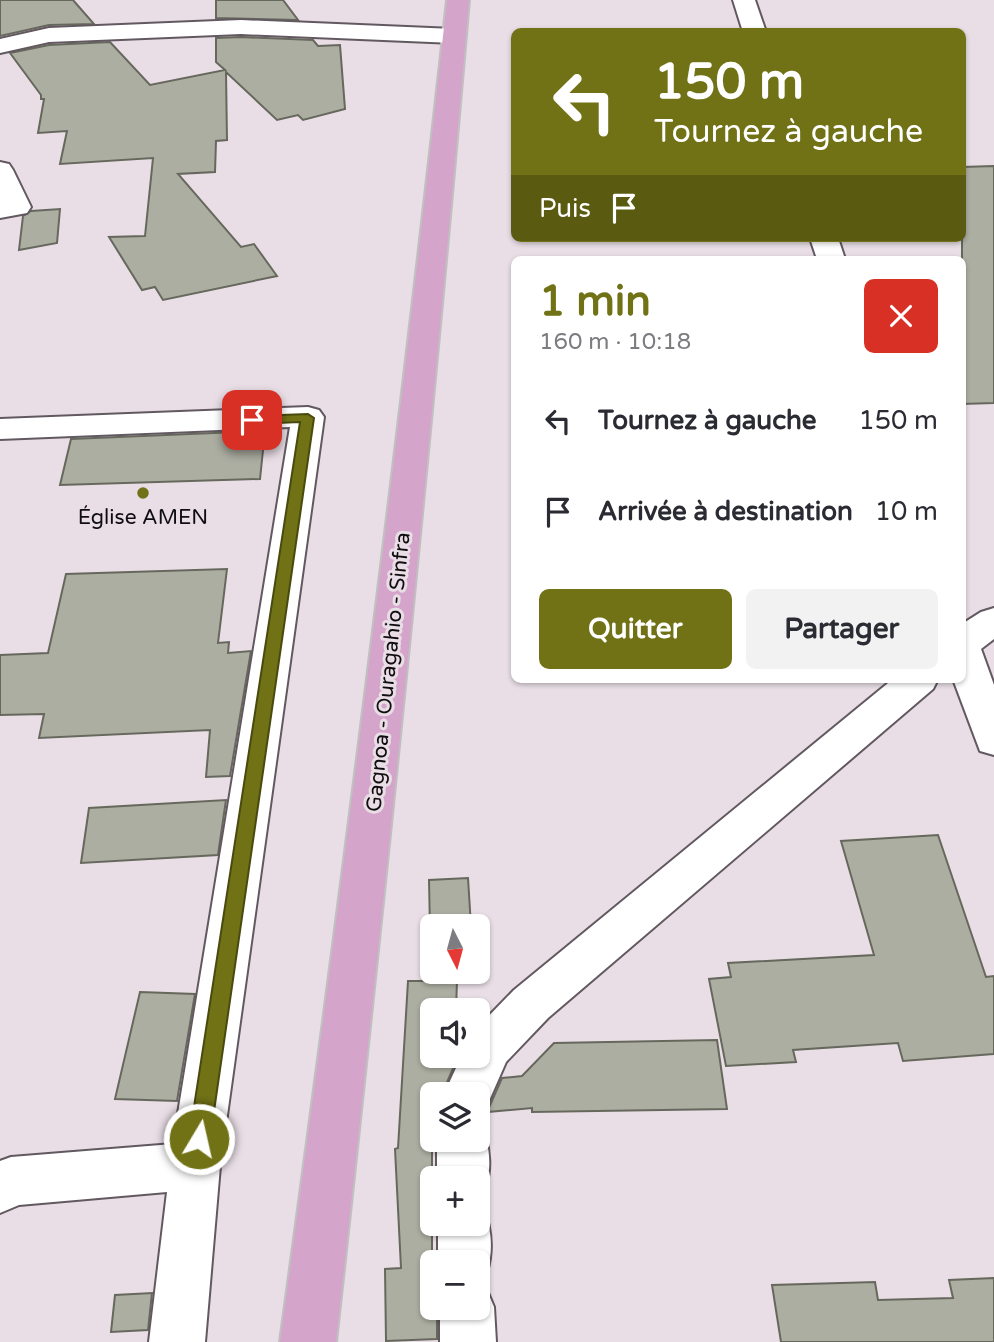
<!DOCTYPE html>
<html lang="fr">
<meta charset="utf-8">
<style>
:root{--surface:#fff;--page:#f2f2f3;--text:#2b2b33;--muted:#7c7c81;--accent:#717216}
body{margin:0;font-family:"Varela Round",sans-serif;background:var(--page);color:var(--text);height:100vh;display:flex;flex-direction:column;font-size:26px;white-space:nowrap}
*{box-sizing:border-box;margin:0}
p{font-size:23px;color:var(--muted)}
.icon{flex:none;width:38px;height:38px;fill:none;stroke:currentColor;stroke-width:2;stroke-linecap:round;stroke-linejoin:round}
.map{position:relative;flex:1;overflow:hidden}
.panel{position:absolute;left:511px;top:256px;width:455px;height:427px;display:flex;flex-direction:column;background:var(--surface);border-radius:10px;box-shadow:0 2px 5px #0004}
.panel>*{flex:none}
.top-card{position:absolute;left:511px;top:28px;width:455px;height:214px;border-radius:10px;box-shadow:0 2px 5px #0004;background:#717216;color:#fff;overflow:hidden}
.needle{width:46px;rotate:174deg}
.fabs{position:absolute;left:420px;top:914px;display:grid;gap:14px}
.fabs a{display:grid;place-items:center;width:70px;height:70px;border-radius:10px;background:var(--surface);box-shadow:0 2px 5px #0004;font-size:35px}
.pin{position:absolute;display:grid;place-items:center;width:60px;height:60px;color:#fff;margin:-30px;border-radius:14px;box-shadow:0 4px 10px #0006}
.me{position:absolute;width:77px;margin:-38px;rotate:9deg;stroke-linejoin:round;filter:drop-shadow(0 0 5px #0008)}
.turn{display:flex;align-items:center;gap:24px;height:147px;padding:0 28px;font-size:32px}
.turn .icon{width:91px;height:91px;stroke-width:2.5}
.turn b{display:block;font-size:49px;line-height:60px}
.then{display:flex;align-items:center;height:66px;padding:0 28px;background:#0003;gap:14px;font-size:26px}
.round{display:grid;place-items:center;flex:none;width:74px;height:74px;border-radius:10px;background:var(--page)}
.headline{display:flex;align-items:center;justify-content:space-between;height:119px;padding:0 28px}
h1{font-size:42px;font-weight:700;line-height:52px;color:var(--accent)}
.primary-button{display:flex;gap:14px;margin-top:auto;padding:14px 28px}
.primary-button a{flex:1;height:80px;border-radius:10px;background:var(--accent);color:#fff;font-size:28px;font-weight:700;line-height:80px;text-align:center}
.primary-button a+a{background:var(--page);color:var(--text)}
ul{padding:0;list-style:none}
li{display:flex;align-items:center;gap:21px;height:91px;padding:0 28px}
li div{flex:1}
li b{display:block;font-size:26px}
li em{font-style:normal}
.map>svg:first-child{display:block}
</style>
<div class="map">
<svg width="994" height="1342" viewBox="0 0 994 1342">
<rect width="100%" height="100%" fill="#e9dee6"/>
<path fill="#adaea2" stroke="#67685d" stroke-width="2" d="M0,0H73L94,24L49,25L0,36Z
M216,0H283L298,20L216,18Z
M241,37L313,40L318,46L340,45L345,109L303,120L298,115L277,120L226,72L227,140L216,141L215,172L178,174L241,247L254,244L277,276L163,300L155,287L142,290L109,237L145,236L153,158L60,164L67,131L38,133L44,99H41V95L10,53L49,45L110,42L150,85L225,70L216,62V38Z
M994,166V403L962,404V167Z
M60,209L57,243L19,250L23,216L31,211Z
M265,431L260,479L60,485L71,439Z
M227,569L218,643L229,642L228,653L251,651L230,776L206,777L210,730L39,738L44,714L0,715V655L48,653L66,574Z
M226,800L218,855L81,863L89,808Z
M938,835L986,977L994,976V1054L903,1061L898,1043L793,1050L796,1062L726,1066L709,979L731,977L728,963L874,955L841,841Z
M468,878L471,926H432V971H471V977L431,979L429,880Z
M408,981H457L456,1010H432V1055H454V1066L442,1094H432V1307H437V1339L386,1341L385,1269L401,1268L395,1149L398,1148Z
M140,992L195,994L177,1101L115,1099Z
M717,1040L727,1109L532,1112V1108L487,1112L502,1078L522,1076L554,1043Z
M994,1278V1342H781L772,1285L875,1282L878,1300L953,1298L949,1280Z
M152,1293L148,1330L111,1332L115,1295Z"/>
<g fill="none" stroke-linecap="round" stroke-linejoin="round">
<g stroke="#625960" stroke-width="4">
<path id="minor" d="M733,0H755L766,32H743Z
M241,20L454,29L465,36L454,43L241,34L49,42L0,53V39L49,28Z
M0,162L9,164L13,170L31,207L27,213L0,218Z
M810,238H838L845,259H817Z
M308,407L319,410L324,417L220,1166L205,1342H149L167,1192L19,1205L0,1213V1161L11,1157L173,1144L290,427L0,439V419Z
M994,608V639L981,649L994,685V755L980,751L953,679H962V624L981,612Z
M893,679H938L933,689L548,1018L506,1062L485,1110L478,1113V1094H444L462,1055H478V1027L514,990Z
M478,1122C491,1138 495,1182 478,1196V1178H437V1139H478Z
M478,1203L482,1205C493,1230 494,1255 484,1281L478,1283V1262H438V1223H478Z
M478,1284L486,1288L494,1307L496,1342H440V1307H478Z"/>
</g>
<g stroke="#c1c0c1" stroke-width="4">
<path id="major" d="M447,0H469C431,448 385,895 336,1342H280C341,895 398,448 447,0Z"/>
</g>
<use href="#minor" fill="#fff" fill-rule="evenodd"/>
<use href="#major" fill="#d4a4ca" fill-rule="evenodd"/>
</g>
<path fill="#717216" stroke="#494a0e" stroke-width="2" d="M308,414L314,418L210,1139L207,1146L199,1149L192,1146L189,1139L300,422L252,424L245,420L252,416Z"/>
<circle fill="#717216" stroke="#e9dee6" stroke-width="2.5" cx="143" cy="493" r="7"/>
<g text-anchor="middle" stroke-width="6" stroke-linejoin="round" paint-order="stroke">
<g font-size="21" fill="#100d0f" stroke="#e9dee6">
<text x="143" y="524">Église AMEN</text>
</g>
<g font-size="21" fill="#100d0f" stroke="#e9dee6">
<text transform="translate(388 672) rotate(-84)" y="7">Gagnoa - Ouragahio - Sinfra</text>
</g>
</g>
</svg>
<div class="fabs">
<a><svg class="needle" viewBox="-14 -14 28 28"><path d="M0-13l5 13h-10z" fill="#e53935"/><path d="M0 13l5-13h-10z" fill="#7c7c81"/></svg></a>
<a><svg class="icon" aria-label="sound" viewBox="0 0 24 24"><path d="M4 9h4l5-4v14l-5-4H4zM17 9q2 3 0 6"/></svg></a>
<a><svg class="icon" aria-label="layers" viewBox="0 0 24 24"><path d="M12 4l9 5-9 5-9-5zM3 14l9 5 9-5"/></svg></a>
<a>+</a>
<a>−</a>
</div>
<div class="pin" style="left:252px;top:420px;background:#d93025"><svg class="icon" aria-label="arrive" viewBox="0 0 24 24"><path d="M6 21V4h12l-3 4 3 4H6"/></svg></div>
<svg class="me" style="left:199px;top:1139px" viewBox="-20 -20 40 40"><circle r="17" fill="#717216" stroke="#fff" stroke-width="3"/><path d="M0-11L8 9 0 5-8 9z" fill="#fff"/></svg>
<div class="top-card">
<div class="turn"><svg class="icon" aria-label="left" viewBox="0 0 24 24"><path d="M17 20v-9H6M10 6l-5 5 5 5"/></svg><div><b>150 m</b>Tournez à gauche</div></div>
<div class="then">Puis<svg class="icon" aria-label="arrive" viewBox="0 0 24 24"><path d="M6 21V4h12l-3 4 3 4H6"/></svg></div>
</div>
<section class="panel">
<div class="headline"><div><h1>1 min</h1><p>160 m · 10:18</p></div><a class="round" style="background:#d93025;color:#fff"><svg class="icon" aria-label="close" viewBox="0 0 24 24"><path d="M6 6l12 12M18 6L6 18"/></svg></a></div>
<ul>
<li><svg class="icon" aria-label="left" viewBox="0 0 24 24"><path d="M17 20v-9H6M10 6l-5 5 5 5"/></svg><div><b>Tournez à gauche</b></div><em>150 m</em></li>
<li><svg class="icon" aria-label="arrive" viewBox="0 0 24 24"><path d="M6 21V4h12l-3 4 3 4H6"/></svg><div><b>Arrivée à destination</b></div><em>10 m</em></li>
</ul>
<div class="primary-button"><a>Quitter</a><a>Partager</a></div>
</section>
</div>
